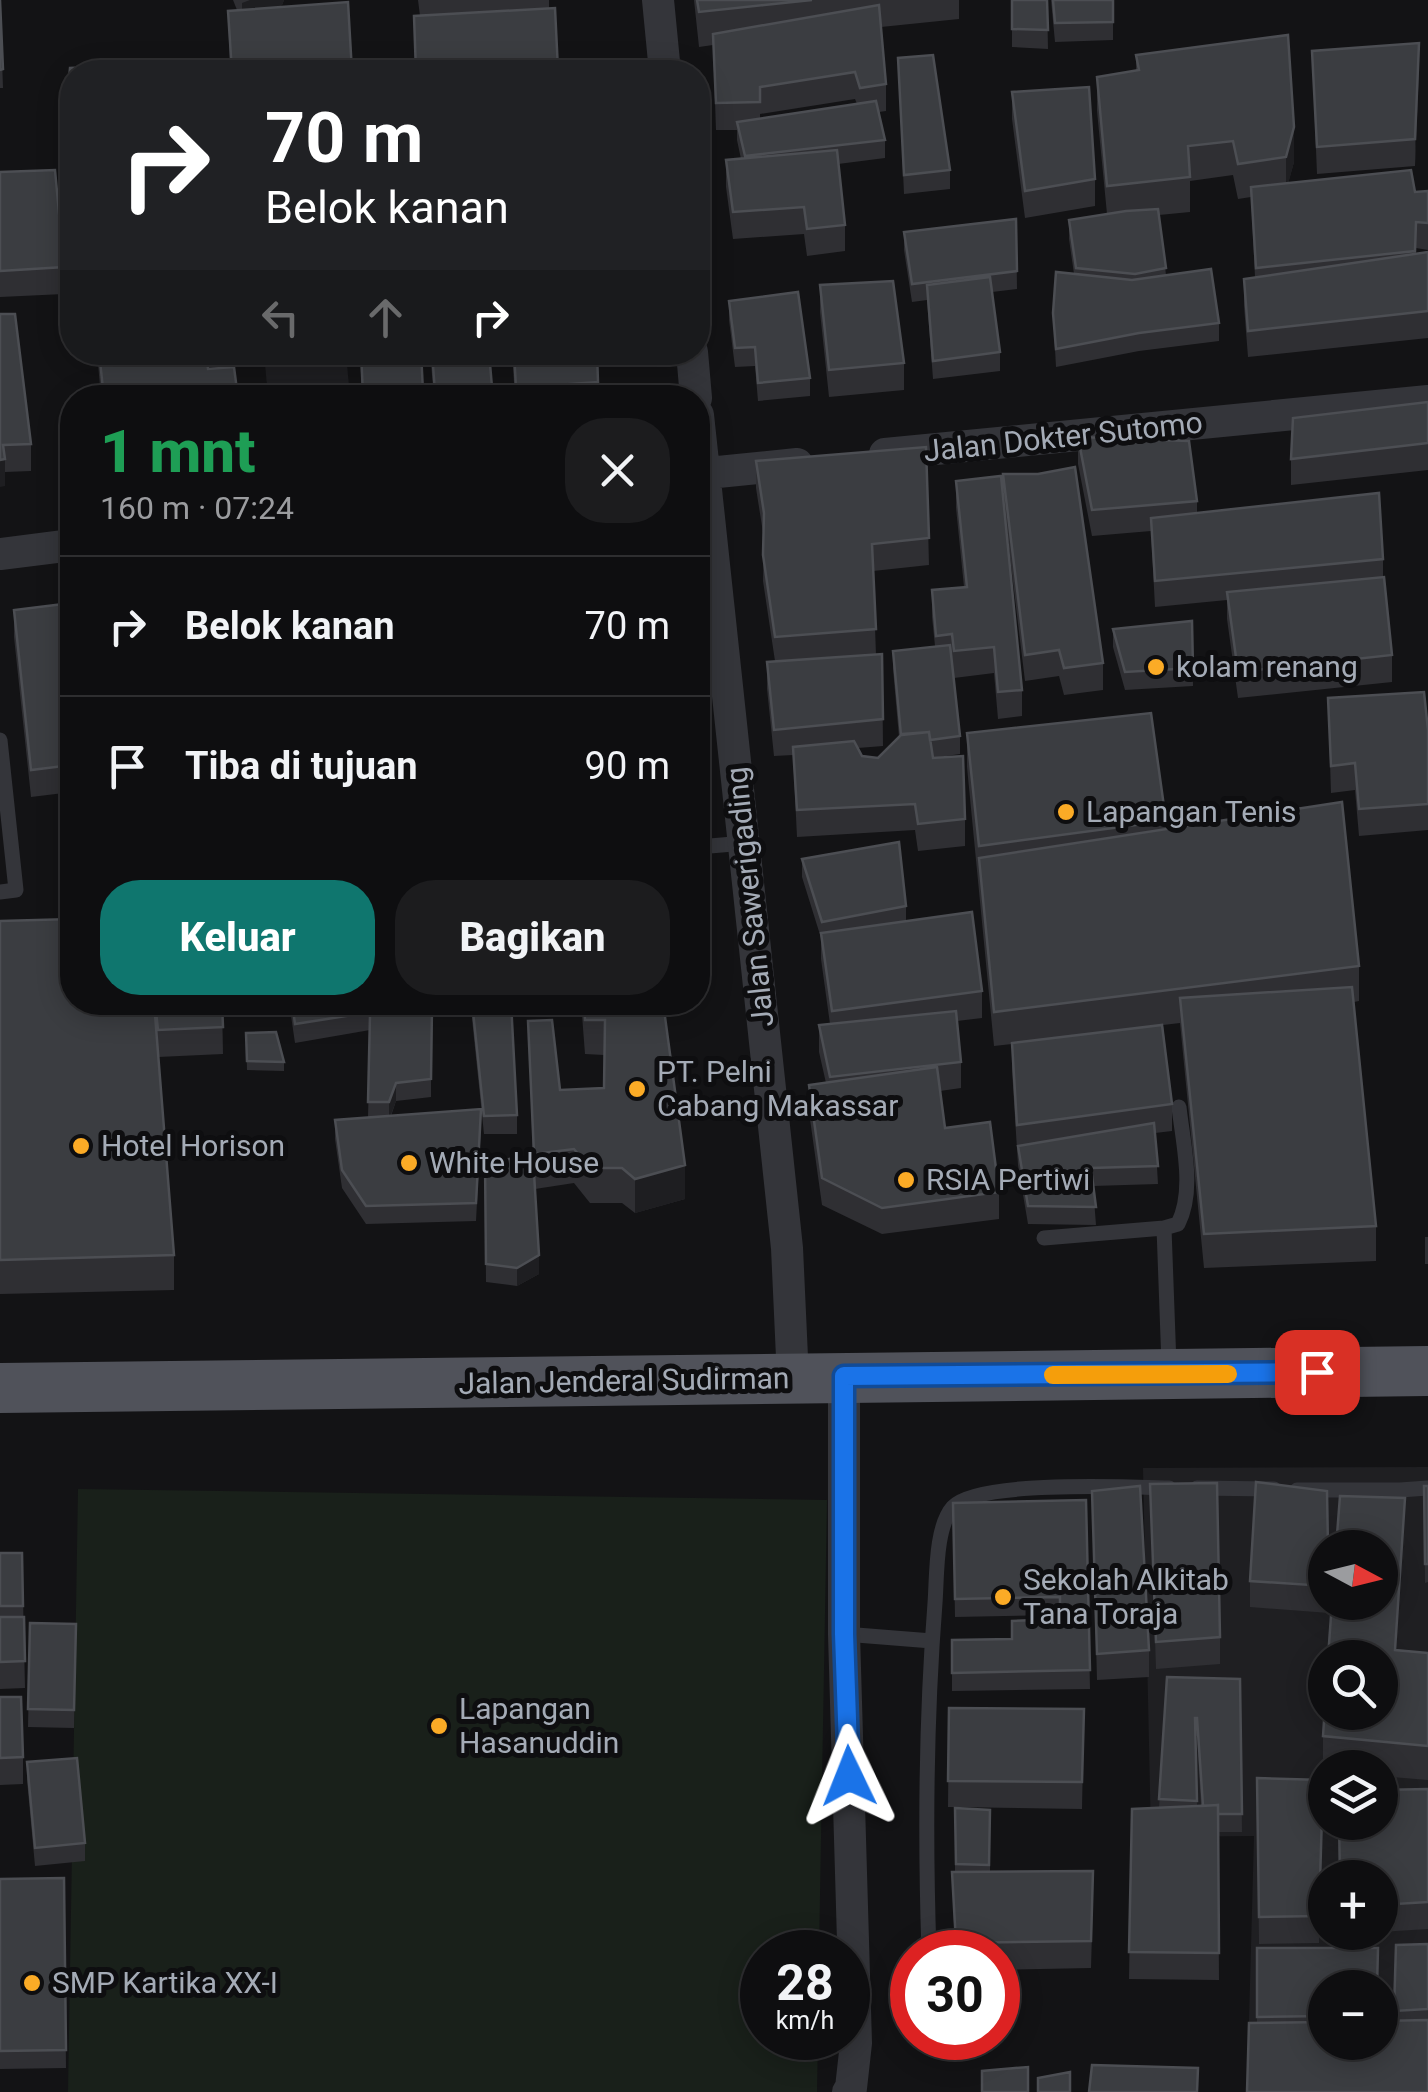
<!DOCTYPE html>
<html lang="id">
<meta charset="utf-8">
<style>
:root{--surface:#0e0e10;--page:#1c1c1e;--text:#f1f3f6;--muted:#9b9c9f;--line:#2e2e30;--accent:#0f766e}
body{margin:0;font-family:Roboto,sans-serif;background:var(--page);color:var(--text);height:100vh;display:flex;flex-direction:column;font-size:38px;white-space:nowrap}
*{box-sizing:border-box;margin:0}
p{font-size:32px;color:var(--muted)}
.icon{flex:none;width:55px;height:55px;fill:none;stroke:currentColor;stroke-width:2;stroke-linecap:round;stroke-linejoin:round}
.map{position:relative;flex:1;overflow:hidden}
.panel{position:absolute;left:60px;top:385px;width:650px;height:630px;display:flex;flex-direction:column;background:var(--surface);border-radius:40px;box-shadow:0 5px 25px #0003,0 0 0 2px var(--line)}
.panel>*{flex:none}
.banner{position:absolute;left:60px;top:60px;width:650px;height:305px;border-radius:40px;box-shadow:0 5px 25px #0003,0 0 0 2px var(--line);background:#202124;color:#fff;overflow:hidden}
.needle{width:65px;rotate:97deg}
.tools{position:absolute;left:1308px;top:1530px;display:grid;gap:20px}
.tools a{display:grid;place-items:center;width:90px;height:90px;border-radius:50%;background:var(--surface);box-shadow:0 5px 25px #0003,0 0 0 2px var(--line);font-size:50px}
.speed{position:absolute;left:740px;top:1930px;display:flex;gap:20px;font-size:50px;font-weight:700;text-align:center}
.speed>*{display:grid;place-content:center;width:130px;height:130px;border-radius:50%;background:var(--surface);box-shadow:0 5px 25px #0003,0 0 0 2px var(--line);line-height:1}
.speed small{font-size:25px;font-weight:400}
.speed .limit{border:15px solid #d22;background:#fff;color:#111}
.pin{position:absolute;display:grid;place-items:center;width:85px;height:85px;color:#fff;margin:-42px;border-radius:20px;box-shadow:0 5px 15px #0006}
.me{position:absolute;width:110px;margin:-55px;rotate:358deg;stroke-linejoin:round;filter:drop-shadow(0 0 8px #0008)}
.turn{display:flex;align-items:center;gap:35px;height:210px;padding:0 40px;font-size:45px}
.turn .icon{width:130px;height:130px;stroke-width:2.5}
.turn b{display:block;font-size:70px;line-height:85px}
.lanes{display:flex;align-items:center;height:95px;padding:0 40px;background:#0003;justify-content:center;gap:50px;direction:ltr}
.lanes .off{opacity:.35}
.round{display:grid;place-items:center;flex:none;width:105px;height:105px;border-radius:40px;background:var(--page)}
.headline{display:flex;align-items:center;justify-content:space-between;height:170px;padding:0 40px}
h1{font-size:60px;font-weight:800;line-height:75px;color:#1e9e55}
.cta{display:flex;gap:20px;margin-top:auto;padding:20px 40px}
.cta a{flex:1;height:115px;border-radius:40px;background:var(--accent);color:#fff;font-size:40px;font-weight:800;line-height:115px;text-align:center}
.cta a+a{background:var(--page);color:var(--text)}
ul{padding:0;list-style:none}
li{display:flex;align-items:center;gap:30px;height:140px;padding:0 40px;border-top:2px solid var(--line)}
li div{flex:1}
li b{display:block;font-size:38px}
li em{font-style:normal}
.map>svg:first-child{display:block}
</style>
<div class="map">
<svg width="1428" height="2092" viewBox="0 0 1428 2092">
<rect width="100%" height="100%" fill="#131315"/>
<path fill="#1f1f22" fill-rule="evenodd" d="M264,353H346L350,397H268Z
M1428,1467V2053L1248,2058L1254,1836L1151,1837L1143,1468ZM1325,1548H1380V1602H1325ZM1325,1658H1380V1712H1325ZM1325,1768H1380V1822H1325ZM1325,1878H1380V1932H1325ZM1325,1988H1380V2042H1325Z"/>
<path fill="#19201a" d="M78,1489L827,1500L819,1952H762V2038H818L817,2092H68Z"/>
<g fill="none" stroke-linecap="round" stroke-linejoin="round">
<path stroke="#34353a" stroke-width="15" d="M0,740L16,890L0,892
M698,847L745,843
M1164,1228L1178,1224C1195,1190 1183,1144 1179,1107
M1044,1238L1164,1228L1169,1365
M1197,1488L1274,1489
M1297,1490H1400L1428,1488
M844,1634L932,1641
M929,1952C925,1836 926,1719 935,1603C937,1578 935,1527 953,1507C977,1480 1129,1487 1169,1488"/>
<path stroke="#34353a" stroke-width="32" d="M658,0L665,72
M692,352L696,398
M698,415L787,1248L793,1379
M885,454L1428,401
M698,474L797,464
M0,554L72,545
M844,1376V1634L856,2043L851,2088L848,2092"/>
<path stroke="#50525a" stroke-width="50" d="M0,1388L1428,1371"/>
</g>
<path fill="#2f2f33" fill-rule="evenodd" d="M0,0L3,88H0Z
M233,0H284L282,5L276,7L352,72H230L228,11L237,10Z
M418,0H549V8H555L558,72H415L414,16H420Z
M694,0H959V19L881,27L886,84V111L879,112L885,140V158L838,164L845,225V251L807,256L804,234L733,239L726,187V160L741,159L737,140V130H716L713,45L699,47ZM855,99L857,104L760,118V114Z
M1012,0H1047L1048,49L1012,47Z
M1051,0H1113V40L1055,42Z
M1312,51L1419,69L1415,166L1317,174Z
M1136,55L1294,162L1288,183L1415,192L1428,191V250L1416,248V254L1428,252V338L1248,357L1244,306V279L1255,277L1251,197L1238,199L1233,175L1190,181V212L1159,215L1166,275L1219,323V341L1139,351L1056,367L1053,313L1074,274L1069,239V220L1107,214L1097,111V77L1136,71Z
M898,58L950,170V189L904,194Z
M1012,92L1095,179V206L1025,218L1012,119Z
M0,172L64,267V294L0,297Z
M1016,219L1017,289L992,292L1000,352V371L933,379L927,300L912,302L904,250V232Z
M820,285L904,363V390L829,397L820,312Z
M729,301L810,378V396L758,401L755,366L735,367L729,320Z
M0,314L31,444V471L5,472V486Z
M97,352H218V368L238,398H101Z
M360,352H421L423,398H362Z
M430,352H489L492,398H434Z
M512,352H597L598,398H515Z
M1428,402V470L1291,485V459Z
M1078,437L1197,501V513L1383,559V577L1392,655V682L1238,698L1227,619V600L1155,607L1151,531L1092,536L1078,464Z
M926,447L929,565L873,571L876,655L882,654L883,746L858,748L862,756L878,758L899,737L893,669V651L935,646L932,617V590L964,587L956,508V481L1003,497V474L1103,663V690L1064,695L1059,676L1025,681L1006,524L1022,690V716L998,719L994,673L954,678L960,736V754L932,758L965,819V846L918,851L915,830L797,837L793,755L774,756L767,689V662L775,661L763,581L764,539L756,488V461Z
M72,603V792L31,797L14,637V610Z
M1192,621L1193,686L1125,690L1113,647V629Z
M1328,698L1428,730V830L1359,836L1355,790L1331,793Z
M967,733L1166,821V829L1359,966V1001L1354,1002L1376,1226V1261L1204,1268L1180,1023L1163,1025L1172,1104V1131L1155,1133L1158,1184L1093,1186L1096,1225L1028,1224L1018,1165L1012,1070V1044L994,1046L967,767Z
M802,859L906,906V921L982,991V1018L957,1021L961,1062V1088L940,1091L945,1128L999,1192V1219L882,1234L822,1205L809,1112V1085L826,1083L819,1052V1025L830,1024L821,959V938L802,877Z
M0,921L222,1002L223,1054L158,1057L174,1255V1290L0,1294Z
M244,1002H276V1012L244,1015Z
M289,1002H377L378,1014L387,1012L386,1002H431V1097L396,1101L391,1116L481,1127L476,1221L366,1224L342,1188L335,1139V1120L368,1118L370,1030L295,1043Z
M472,1002L517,1115V1134H484L472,1019Z
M533,1002H575V1006L534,1012Z
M581,1002H663L685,1199L635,1213L622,1203H590L574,1183L535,1189L539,1274L517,1286L486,1282L485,1161L533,1157L528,1021L560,1090L604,1088V1055L585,1054Z
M246,1033L284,1062V1071L247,1070Z
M1425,1237H1428V1264H1425Z
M1150,1484L1220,1637V1664L1156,1669Z
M1424,1486H1428V1582L1425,1583Z
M1092,1491L1149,1650V1677L1097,1680Z
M1086,1500L1090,1689L952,1691V1640L1012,1639L1060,1619V1615L955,1617L953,1503Z
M1405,1532L1397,1650L1428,1653V1780L1380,1776V1768H1325V1770H1323V1736Z
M1325,1548V1602H1329V1613L1250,1607V1581Z
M0,1553H22L25,1688L0,1689Z
M30,1623L76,1624L74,1728L28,1727Z
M1167,1677L1240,1679L1242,1832H1218L1219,1980L1129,1979L1132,1809L1159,1808ZM1196,1736H1197L1201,1806H1197Z
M0,1697L23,1757V1784L0,1785Z
M949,1708L1084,1709L1082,1809L948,1807Z
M27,1762L85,1843V1861L35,1866L27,1780Z
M1257,1778L1323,1807L1319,1943L1259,1944Z
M1428,1789V1929L1380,1932V1878Z
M955,1808L990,1810V1872L1093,1898L1091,1968L998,1970V1952H955L952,1872H955Z
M64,1878L66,2068L0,2069V1879Z
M1428,1944V2092L1257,2023V1948H1378L1377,1988H1325V2042L1394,2021L1396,1945Z"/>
<path fill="#1e1e21" d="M250,0H284L282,5L242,22V3Z
M1419,43V69L1415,166V139Z
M1294,127V162L1286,192V157Z
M205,352H218V371L205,375Z
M5,459V486L0,487V460Z
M396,1083V1101L389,1120V1102Z
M685,1165V1199L635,1213V1179Z
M539,1255V1274L517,1286V1268Z
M1405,1498V1532L1395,1685V1650Z"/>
<path fill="#3b3d41" stroke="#4c4e53" stroke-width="2.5" d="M0,0L3,69L0,70Z
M697,0H812L699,12Z
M1012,0H1047L1048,30L1012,29Z
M1053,0H1113V22L1055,23Z
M348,2L352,72H232L228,11Z
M879,5L886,84L860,88L855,72L760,87V102L716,103L713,34Z
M555,8L558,70L511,72H416L414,16Z
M1288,35L1294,127L1286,157L1238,164L1233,141L1188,146L1190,177L1107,186L1097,77L1139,70L1136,55Z
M1419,43L1415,139L1317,147L1312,51Z
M933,55L950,170L904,175L898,58Z
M93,67L94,72H72L71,117L68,91L70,68Z
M1089,87L1095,179L1025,191L1012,92Z
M876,101L885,140L745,156L737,122Z
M837,150L845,225L807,229L804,207L733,212L726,160Z
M55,170L64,267L0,271V172Z
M1411,170L1415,192L1428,191V223L1416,222L1415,251L1256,268L1251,187Z
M1158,209L1166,268L1135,274L1076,268L1069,220L1126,211Z
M1016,219L1017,271L912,284L904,232Z
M1428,252V311L1248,331L1244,279Z
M1211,269L1219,323L1139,333L1056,349L1053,313L1056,272L1132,280Z
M990,277L1000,352L933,361L927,285Z
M893,281L904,363L829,370L820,285Z
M798,292L810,378L758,383L755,347L735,348L729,301Z
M0,314H15L31,444L3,445L5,459L0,460Z
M99,352H206L208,369L234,367L238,398H104Z
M361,352H421L423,391L363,395Z
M432,352H489L492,387L435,392Z
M514,352H597L598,382L516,388Z
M1428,402V443L1291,459L1293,418Z
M1078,437L1189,441L1197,501L1092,510Z
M926,447L929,538L872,544L876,629L775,637L763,555L764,513L756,461Z
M1075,467L1103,663L1064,668L1059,650L1025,655L1003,474H1038Z
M1001,476L1022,690L998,692L994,647L954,651L952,634L936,636L932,590L967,587L956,481Z
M1379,493L1383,559L1155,581L1151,518Z
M1384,577L1392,655L1238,672L1227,592Z
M72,603V765L31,770L14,610Z
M1192,621L1193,668L1125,672L1113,629Z
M950,645L960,736L930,740L929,732L901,735L893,651Z
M882,654L883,719L774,730L767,662Z
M1424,692L1428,730V804L1359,809L1355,763L1331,766L1328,698Z
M1151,713L1166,821L979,846L967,733Z
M929,732L933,758L963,756L965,819L918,824L915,804L797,810L793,747L854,741L862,756L878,758L902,734Z
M1342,802L1359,966L994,1012L979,858Z
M899,842L906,906L822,922L802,859Z
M972,912L982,991L832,1011L821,933Z
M72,919V1002H154L174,1255L0,1260V921Z
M1352,987L1376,1226L1204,1234L1180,998Z
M155,1002H222L223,1027L158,1030Z
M292,1002H377L378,1011L295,1024Z
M472,1002H511L517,1115L484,1116Z
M584,1002H663L685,1165L635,1179L622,1168H590L574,1149L534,1154L528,1021L552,1020L560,1090L604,1088L605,1020H585Z
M432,1006L431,1079L396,1083L389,1102H368L370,1015Z
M956,1011L961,1062L830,1077L819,1025Z
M1162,1025L1172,1104L1017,1125L1012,1043Z
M276,1032L284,1062L247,1061L246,1033Z
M937,1067L945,1128L990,1122L999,1192L882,1208L822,1178L809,1085Z
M481,1109L476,1203L366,1206L342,1170L335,1120Z
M1154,1123L1158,1166L1091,1168L1096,1207L1028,1206L1018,1146Z
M533,1157L539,1255L517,1268L486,1264L485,1161Z
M1256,1482L1327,1491L1328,1548H1325V1586L1250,1581Z
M1217,1483L1220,1637L1156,1642L1150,1484Z
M1140,1486L1149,1650L1097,1654L1092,1491Z
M1424,1486H1428V1564H1425Z
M1340,1496L1405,1498L1395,1650L1428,1653V1746L1323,1736L1325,1706V1712H1380V1658H1328L1332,1602H1380V1548H1336Z
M1086,1500L1090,1670L952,1673V1640L1012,1639V1621L1060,1619V1597L955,1599L953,1503Z
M0,1553H22L23,1606H0Z
M0,1617H24L25,1661L0,1662Z
M30,1623L76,1624L74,1710L28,1709Z
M1167,1677L1240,1679L1242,1814H1218V1805L1203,1806L1197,1718H1195L1197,1801L1159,1799Z
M0,1697H21L23,1757L0,1758Z
M949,1708L1084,1709L1082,1782L948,1781Z
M77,1758L85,1843L35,1848L27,1762Z
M1257,1778L1323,1780L1319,1916L1259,1917Z
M1428,1789V1902L1380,1905V1878H1340L1339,1822H1380V1790Z
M1218,1805L1219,1953L1129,1952L1132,1809Z
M955,1808L990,1810L989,1865L956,1864Z
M1093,1871L1091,1941L956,1943L952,1872Z
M64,1878L66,2050L0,2051V1879Z
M1428,1944V2009L1394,2011L1396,1945Z
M1257,1948H1378L1377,1988H1325V2016L1257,2017Z
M1428,2020V2092H1247L1249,2023L1325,2022V2042H1380V2021Z
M1092,2065L1198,2068L1197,2092H1089Z
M1028,2067V2092H982V2071Z
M1070,2072V2092H1038V2078Z"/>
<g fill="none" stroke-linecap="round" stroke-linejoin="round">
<g stroke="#114b97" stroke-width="25">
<path id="route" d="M849,1776L844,1634V1376L1317,1372"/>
</g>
<use href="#route" stroke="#1a73e8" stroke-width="18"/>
<path stroke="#f59e0b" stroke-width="18" d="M1053,1375L1228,1374"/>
</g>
<g fill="#fbab26" stroke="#0e0e10" stroke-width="4">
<circle cx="1156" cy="667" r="10"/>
<circle cx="1066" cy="812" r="10"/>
<circle cx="637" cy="1089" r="10"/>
<circle cx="81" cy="1146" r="10"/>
<circle cx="409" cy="1163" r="10"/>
<circle cx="906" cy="1180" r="10"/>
<circle cx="1003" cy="1597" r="10"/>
<circle cx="439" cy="1726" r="10"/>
<circle cx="32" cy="1983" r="10"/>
</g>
<g text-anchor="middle" stroke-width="10" stroke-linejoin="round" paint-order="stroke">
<g font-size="30" fill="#a4abb6" stroke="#0e0e10">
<text transform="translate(1063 437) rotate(-6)" y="10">Jalan Dokter Sutomo</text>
<text transform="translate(750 897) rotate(-96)" y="10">Jalan Sawerigading</text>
<text transform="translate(624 1381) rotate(-1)" y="10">Jalan Jenderal Sudirman</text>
</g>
<g font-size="30" fill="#a4abb6" stroke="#0e0e10" text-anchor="start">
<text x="1176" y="677">kolam renang</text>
<text x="1086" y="822">Lapangan Tenis</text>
<text x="657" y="1082">PT. Pelni<tspan x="657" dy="34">Cabang Makassar</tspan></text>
<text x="101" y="1156">Hotel Horison</text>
<text x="429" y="1173">White House</text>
<text x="926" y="1190">RSIA Pertiwi</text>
<text x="1023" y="1590">Sekolah Alkitab<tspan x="1023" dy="34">Tana Toraja</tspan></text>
<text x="459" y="1719">Lapangan<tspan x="459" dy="34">Hasanuddin</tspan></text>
<text x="52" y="1993">SMP Kartika XX-I</text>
</g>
</g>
</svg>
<div class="tools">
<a><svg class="needle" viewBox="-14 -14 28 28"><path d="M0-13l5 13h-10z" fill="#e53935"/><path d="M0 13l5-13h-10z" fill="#9b9c9f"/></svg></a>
<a><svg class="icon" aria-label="search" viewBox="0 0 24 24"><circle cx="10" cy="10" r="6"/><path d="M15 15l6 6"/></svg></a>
<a><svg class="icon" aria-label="layers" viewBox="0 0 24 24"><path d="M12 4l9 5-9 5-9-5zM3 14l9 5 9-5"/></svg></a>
<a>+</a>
<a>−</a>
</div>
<div class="speed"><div>28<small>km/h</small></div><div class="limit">30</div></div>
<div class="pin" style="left:1317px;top:1372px;background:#d93025"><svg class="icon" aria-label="arrive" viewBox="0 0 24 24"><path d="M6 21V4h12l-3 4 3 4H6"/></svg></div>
<svg class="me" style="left:849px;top:1776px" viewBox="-20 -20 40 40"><path d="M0-17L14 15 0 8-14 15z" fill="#1a73e8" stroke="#fff" stroke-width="4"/></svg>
<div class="banner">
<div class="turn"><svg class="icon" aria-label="right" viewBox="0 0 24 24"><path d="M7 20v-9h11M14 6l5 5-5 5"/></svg><div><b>70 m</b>Belok kanan</div></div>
<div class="lanes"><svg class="icon off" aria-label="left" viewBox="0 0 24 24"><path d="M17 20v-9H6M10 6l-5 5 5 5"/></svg><svg class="icon off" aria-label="ahead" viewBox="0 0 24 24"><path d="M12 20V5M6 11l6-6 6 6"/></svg><svg class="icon" aria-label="right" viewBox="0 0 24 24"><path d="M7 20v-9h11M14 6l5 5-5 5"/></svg></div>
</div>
<section class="panel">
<div class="headline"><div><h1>1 mnt</h1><p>160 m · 07:24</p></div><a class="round"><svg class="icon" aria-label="close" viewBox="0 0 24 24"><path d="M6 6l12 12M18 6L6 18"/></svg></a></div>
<ul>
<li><svg class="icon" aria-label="right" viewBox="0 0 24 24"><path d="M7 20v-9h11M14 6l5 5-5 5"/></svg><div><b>Belok kanan</b></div><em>70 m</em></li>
<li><svg class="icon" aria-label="arrive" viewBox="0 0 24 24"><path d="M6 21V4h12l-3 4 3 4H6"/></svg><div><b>Tiba di tujuan</b></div><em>90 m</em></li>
</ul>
<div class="cta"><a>Keluar</a><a>Bagikan</a></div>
</section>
</div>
